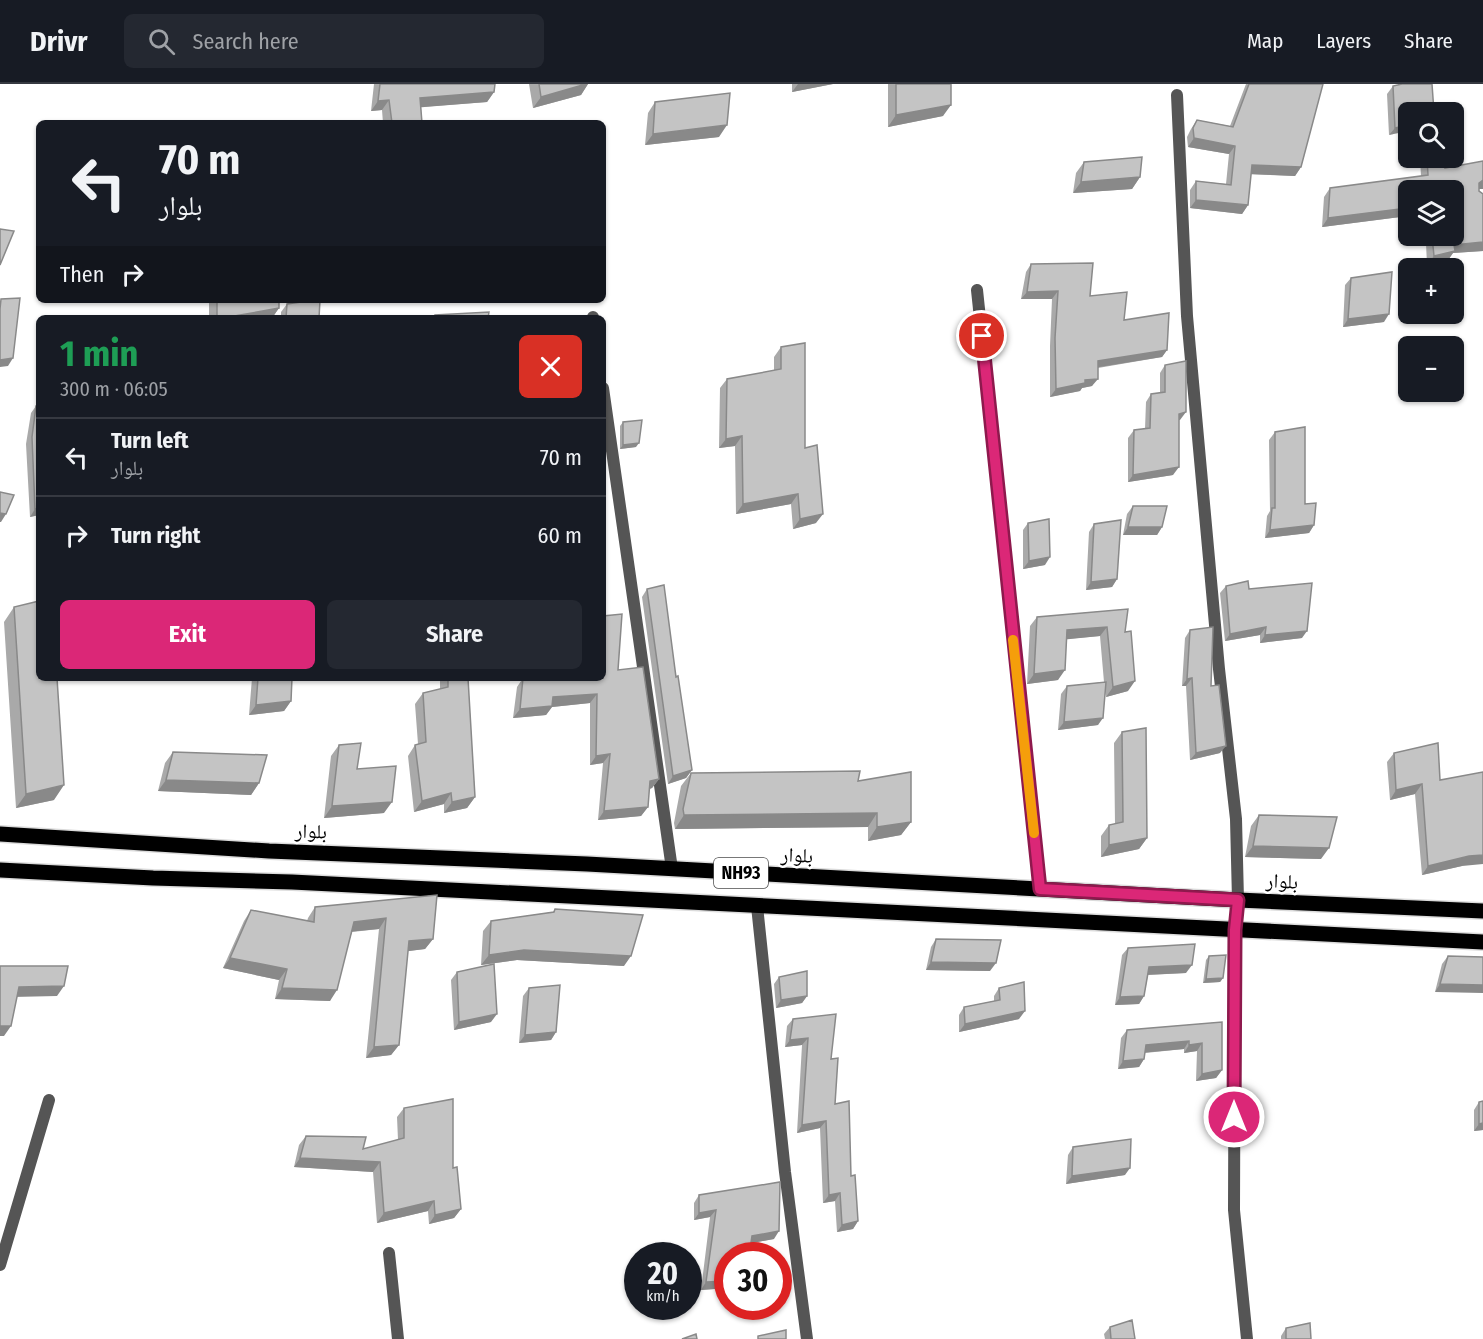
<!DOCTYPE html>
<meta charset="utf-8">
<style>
:root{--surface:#171b24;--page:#242831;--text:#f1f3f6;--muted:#9ea1a6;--line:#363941;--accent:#db2777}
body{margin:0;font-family:"Fira Sans Condensed","Noto Naskh Arabic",sans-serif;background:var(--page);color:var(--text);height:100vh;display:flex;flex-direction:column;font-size:22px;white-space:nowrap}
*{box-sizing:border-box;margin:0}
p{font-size:20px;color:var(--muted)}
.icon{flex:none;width:33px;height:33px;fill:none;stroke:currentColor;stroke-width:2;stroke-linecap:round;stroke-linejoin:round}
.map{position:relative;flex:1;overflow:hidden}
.sheet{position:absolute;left:36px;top:231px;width:570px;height:366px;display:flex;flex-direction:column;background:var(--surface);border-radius:9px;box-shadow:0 2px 4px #0004}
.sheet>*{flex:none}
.hud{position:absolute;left:36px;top:36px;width:570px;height:183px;border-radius:9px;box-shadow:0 2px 4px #0004;background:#171b24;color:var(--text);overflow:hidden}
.tools{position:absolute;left:1398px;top:18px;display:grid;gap:12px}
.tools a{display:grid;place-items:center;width:66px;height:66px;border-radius:9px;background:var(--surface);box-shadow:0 2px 4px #0004;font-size:30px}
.speed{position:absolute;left:624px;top:1158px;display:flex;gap:12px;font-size:30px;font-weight:700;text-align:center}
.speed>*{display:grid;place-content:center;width:78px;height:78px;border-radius:50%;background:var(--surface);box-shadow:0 2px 4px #0004;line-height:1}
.speed small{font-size:15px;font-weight:400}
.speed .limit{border:9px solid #d22;background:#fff;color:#111}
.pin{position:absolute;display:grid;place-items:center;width:51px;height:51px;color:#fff;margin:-26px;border:3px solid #fff;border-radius:50%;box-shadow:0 2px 6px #0007}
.me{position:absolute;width:66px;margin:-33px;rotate:0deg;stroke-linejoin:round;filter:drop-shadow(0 0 4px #0008)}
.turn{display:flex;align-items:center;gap:21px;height:126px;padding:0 24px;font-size:27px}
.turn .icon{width:78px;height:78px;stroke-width:2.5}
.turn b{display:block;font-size:42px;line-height:51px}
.then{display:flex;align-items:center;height:57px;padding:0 24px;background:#0003;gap:12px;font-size:22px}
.round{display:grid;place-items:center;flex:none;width:63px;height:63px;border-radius:9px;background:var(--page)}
.overview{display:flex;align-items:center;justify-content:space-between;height:102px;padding:0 24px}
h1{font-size:36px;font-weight:700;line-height:45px;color:#1e9e55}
.primary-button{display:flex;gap:12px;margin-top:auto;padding:12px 24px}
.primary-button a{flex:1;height:69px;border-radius:9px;background:var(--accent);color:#fff;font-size:24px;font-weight:700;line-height:69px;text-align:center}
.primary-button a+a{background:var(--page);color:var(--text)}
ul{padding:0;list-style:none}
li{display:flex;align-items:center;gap:18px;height:78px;padding:0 24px;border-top:2px solid var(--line)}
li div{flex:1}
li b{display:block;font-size:22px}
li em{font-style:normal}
header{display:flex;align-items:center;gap:36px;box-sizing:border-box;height:84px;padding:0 30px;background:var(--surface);border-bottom:2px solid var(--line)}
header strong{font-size:28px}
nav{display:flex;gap:33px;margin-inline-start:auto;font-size:21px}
.search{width:420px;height:54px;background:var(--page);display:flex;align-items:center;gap:15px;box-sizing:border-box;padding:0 21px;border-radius:9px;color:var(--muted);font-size:22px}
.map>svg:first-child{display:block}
</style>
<header>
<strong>Drivr</strong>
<div class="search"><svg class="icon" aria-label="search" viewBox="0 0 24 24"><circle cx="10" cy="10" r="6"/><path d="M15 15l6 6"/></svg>Search here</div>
<nav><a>Map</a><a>Layers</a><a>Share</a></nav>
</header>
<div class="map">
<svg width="1483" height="1255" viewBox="0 0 1483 1255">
<rect width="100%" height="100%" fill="#fff"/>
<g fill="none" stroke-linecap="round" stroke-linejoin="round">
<g stroke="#dbdbdb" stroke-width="18">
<path id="primary" d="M0,750L269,767L587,780L1238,816L1483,827
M0,786L153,794L292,798L1483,858"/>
</g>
<path stroke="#555" stroke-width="12" d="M1177,11L1187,232L1219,585L1236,735L1238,816L1235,846L1234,1126L1247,1255
M977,206L1040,805
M593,233V234
M603,304L672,785
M757,822L785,1088L807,1255
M389,1169L398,1255
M0,1181L49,1016"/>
<use href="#primary" stroke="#000" stroke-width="15"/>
</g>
<path fill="#a9a9a9" d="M374,0H495L494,8L487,18L421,23L422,39H383L382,26L371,27Z
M529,0H588L581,11L533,24Z
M792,0H833L792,8Z
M888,0H951L943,32L888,43Z
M1246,0H1323L1301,83L1295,92L1251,90L1248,121L1242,130L1190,124V106L1196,97L1226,100L1229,70L1188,63L1187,53L1191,45L1197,36L1230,42Z
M1393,2L1434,28L1389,51L1387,10Z
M655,18L719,53L645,61L648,29Z
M1420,74H1445V84L1483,105H1479V107L1483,110V167L1453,169L1448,176L1427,181L1426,159L1416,161V152H1454L1408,106V132L1322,143L1324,113L1330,104L1421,92Z
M1084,78L1140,93L1132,105L1073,109L1076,89Z
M1031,180L1090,212L1167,266L1162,273L1098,284L1092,302L1082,304L1080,307L1050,313V262L1052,215H1021L1026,188Z
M1351,194L1384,238L1343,243L1345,201Z
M211,216H217L279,224L272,234H209V218Z
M287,220L319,234H281V228Z
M781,263L805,364L816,439L793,445L791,420L736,430L735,362L719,364L720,304L727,295L774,287V273Z
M1165,281L1180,336H1179L1173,391L1128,398V354L1134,346L1145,345L1146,318L1151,310L1160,309V289Z
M36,322L39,431L30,433L26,360L31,329Z
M623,338L636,363L620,365V342Z
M1275,348L1314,441L1309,449L1265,454L1267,432L1270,427L1269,356Z
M1133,422L1162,443L1157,451H1123L1127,430Z
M1028,439L1045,481L1023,485V446Z
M1094,440L1117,495L1112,503L1086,506L1089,448Z
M1226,502L1249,505L1302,554L1260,559V551L1225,557L1220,509Z
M647,505L676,593L692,686L686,694L668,700L642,513Z
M14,523L54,716L16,724L4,538Z
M1128,525L1125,548L1128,607L1106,613L1105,607L1098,641L1058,646L1061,610L1067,602L1104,598L1100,552L1067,555L1058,596L1027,600L1030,542L1037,533Z
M1190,546L1211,602L1220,669L1190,676L1186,602H1182L1185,554Z
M618,586L659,695L652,704L649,705L648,723L641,732L598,736L603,679L590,681V619L552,623L546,631L513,634L517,603L523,594Z
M252,594H292L291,617L284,627L249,631Z
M440,594H468L475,713L467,724L444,729V720L414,728L408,672L415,661L418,660L415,620L423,609L440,605Z
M1122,648L1147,754L1139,765L1101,773V752L1109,741L1115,740L1114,659Z
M339,661L357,685L384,729L324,734L331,672Z
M173,668L259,699L251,711L158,707L165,679Z
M1394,669L1440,696L1462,782L1422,791L1415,710L1390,716L1387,678Z
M691,689L858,697L911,738L901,751L868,757V743L675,745L674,739L681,702Z
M1259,731L1321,775L1245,773L1251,742Z
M437,811L433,855L425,865L408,867L399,961L391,971L366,974L379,845L352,848L330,917L275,915L279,896L223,884L244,837L251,826L307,837L308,834L315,823Z
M555,825L624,882L517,876L481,881L483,847L491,837L553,828Z
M936,855L990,887L926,886L931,863Z
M1128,864L1186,889L1148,891L1144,912L1139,920L1115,921L1122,871Z
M1209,872L1223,894L1220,898L1203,899L1206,876Z
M1448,872L1483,873L1435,908L1442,880Z
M457,888L491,938L454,946L451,896Z
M779,893L807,912L802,919L776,924L774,900Z
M529,904L556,948L551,956L519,959L523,912Z
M999,904L1019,935L959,948V931L964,923L994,917V912Z
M793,935L831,975L835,1020L851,1092L858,1137L853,1145L837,1148L835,1117L823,1119L820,1044L797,1049L802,961L785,963L787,942Z
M1222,938V986L1216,994L1196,997L1197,967L1184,969V965L1145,969L1144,975L1139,983L1118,985L1121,954L1127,946Z
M1479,1018L1483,1046L1474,1047V1026Z
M404,1024L453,1084L461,1125L454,1134L429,1140L428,1127L377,1139L373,1088L294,1083L299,1061L306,1052L363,1065L398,1056L397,1033Z
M1073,1063L1125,1091L1066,1100L1068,1071Z
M699,1111L774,1155L751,1159L728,1172V1204L701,1206L710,1133L694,1136V1119Z
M1110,1243L1135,1255H1105L1104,1250Z
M1286,1244L1311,1255H1281V1252Z"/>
<path fill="#898989" d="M586,0H588L581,11L533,24L541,13Z
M798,0H833L792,8Z
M494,8L487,18L412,24L420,14Z
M389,16L382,26L371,27L378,17Z
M951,21L943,32L888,43L896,31Z
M727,41L719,53L645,61L653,50Z
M1408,41V47L1389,51L1395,44Z
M1194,54L1235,62L1229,70L1188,63Z
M1252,81L1301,83L1295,92L1246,90Z
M1140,93L1132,105L1073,109L1081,98Z
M1483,96V105H1476L1479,99Z
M1196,116L1248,121L1242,130L1190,124Z
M1408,124V132L1322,143L1328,134Z
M1423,152H1431L1426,159L1416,161Z
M1483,158V167L1453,169L1448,176L1427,181L1434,172L1454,161Z
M1058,207L1052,215H1021L1027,208Z
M279,224L272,234H233L235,232Z
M1389,230L1384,238L1343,243L1348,235Z
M1167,266L1162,273L1093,284L1098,277Z
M13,274L8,282L0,283V276Z
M1098,295L1092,302L1082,304L1080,307L1050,313L1056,305L1085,296Z
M1186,328L1180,336L1174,337L1179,330Z
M742,352L735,362L719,364L726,355Z
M639,359L636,363L620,365L623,361Z
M1179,383L1173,391L1128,398L1133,391Z
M798,410L791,420L736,430L743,420Z
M39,424V431L30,433L35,425Z
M0,429L6,430L1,438H0Z
M823,430L816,439L793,445L800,435Z
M1314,441L1309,449L1265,454L1270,446Z
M1128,443H1162L1157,451H1123Z
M1050,473L1045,481L1023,485L1029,477Z
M1117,495L1112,503L1086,506L1091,498Z
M1107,543L1100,552L1060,556L1067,546Z
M1266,543L1260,551L1225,557L1230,550Z
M1307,547L1302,554L1260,559L1265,551Z
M1065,586L1058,596L1027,600L1034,590Z
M1192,594L1186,602H1182L1187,595Z
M1135,597L1128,607L1106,613L1113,603Z
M597,610L590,619L552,623L546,631L513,634L520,625L553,613Z
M291,617L284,627L249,631L256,621Z
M1103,634L1098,641L1058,646L1064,638Z
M1226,662L1220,669L1190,676L1196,669Z
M610,670L603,679L590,681L596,672Z
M692,686L686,694L668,700L673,692Z
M659,695L652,704L644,707L650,697Z
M166,696L259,699L251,711L158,707Z
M1422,700L1415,710L1390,716L1396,706Z
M64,701L54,716L16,724L26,710Z
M451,709L444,720L414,728L422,717Z
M475,713L467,724L444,729L452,718Z
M392,718L384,729L324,734L332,722Z
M648,723L641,732L598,736L604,727Z
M877,729L868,743L675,745L684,731Z
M911,738L901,751L868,757L877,743Z
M1147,754L1139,765L1101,773L1109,761Z
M1253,762L1329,764L1321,775L1245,773Z
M1483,771V780L1462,782L1422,791L1428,782L1469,772Z
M386,834L379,845L347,848L354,838Z
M433,855L425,865L401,868L409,857Z
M524,866L631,872L624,882L517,876L481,881L489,871Z
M230,874L287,885L279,896L223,884Z
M931,878L996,879L990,887L926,886Z
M1192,881L1186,889L1143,891L1149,883Z
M1223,894L1220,898L1203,899L1206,895Z
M1440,900L1483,901V909L1435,908Z
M64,902L57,912L12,913L19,903Z
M282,904L337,906L330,917L275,915Z
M807,912L802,919L776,924L781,916Z
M1144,912L1139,920L1115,921L1120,913Z
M1025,927L1019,935L959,948L965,940Z
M497,930L491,938L454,946L459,938Z
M0,942H11L4,952H0Z
M556,948L551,956L519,959L525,951Z
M808,954L802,961L785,963L790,956Z
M1189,957L1184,965L1140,969L1146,961Z
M1202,959L1197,967L1184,969L1189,961Z
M399,961L391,971L366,974L374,963Z
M1144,975L1139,983L1118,985L1123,977Z
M1222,986L1216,994L1196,997L1202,990Z
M826,1037L820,1044L797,1049L802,1041Z
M1483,1039V1046L1474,1047L1479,1040Z
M300,1074L380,1078L373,1088L294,1083Z
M1130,1084L1125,1091L1066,1100L1072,1092Z
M840,1109L835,1117L823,1119L829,1111Z
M434,1117L428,1127L377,1139L384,1129Z
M461,1125L454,1134L429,1140L435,1131Z
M716,1126L710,1133L694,1136L699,1129Z
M858,1137L853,1145L837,1148L842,1141Z
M779,1147L774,1155L747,1160L752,1152Z
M728,1197V1204L701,1206L706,1198Z"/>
<path fill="#c4c4c4" stroke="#898989" stroke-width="1.5" d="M380,0H495L494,8L420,14L422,39H392L389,16L378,17Z
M539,0H586L541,13Z
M896,0H951V21L896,31Z
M1249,0H1323L1301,83L1252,81L1248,121L1196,116V97L1231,101L1235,62L1194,54L1193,44L1197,36L1233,43Z
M1402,0H1432L1434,28H1408V41L1395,44L1393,2Z
M730,9L727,41L653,50L655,18Z
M1142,73L1140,93L1081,98L1084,78Z
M1427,74H1445V84L1483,77V96L1479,99V107L1483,110V158L1454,161L1455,167L1434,172L1432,152H1454V106H1408V124L1328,134L1330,104L1428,91Z
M0,145L14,147L0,181Z
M1093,179L1090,212L1127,208L1124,236L1169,229L1167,266L1098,277V295L1085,296V299L1056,305L1055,254L1058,207L1027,208L1031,180Z
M1392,188L1389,230L1348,235L1351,194Z
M20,214L13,274L0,276V225L1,215Z
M217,216H279V224L235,232V234H217Z
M315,216H320L319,234H286L287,220Z
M489,228L488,234H435V231Z
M805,259V364L817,361L823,430L800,435L798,410L743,420L742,352L726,355L727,295L781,285V263Z
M1186,277V328L1179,330V383L1133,391L1134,346L1150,344L1151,310L1165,308V281Z
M36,322H39V424L35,425L32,353Z
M642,336L639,359L623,361V338Z
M1305,343V420L1316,419L1314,441L1270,446L1272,424H1275V348Z
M0,408L14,411L6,430L0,429Z
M1133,422H1167L1162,443H1128Z
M1049,435L1050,473L1029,477L1028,439Z
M1121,436L1117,495L1091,498L1094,440Z
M1248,497L1249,505L1312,499L1307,547L1265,551L1266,543L1230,550L1226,502Z
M664,501L676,593L678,592L692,686L673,692L647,505Z
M39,517V594H57L64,701L26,710L14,523Z
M1128,525L1125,548L1131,547L1135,597L1113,603L1107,543L1067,546L1065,586L1034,590L1037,533Z
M622,530L618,586L643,583L659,695L650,697L648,723L604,727L610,670L596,672L597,610L553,613L552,622L520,625L523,594H603V532Z
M1213,543L1211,602L1219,601L1226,662L1196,669L1192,594L1187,595L1190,546Z
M258,594H292L291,617L256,621Z
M448,594H468L475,713L452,718L451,709L422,717L415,661L426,658L423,609L448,603Z
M1106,598L1103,634L1064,638L1067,602Z
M1146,644L1147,754L1109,761V741L1123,738L1122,648Z
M361,659L357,685L396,682L392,718L332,722L339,661Z
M1438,659L1440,696L1483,688V771L1469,772L1428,782L1422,700L1396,706L1394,669Z
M173,668L267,671L259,699L166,696Z
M860,687L858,697L911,688V738L877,743V729L684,731L683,725L691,689Z
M1259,731L1337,733L1329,764L1253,762Z
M437,811L433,855L409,857L399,961L374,963L386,834L354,838L337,906L282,904L287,885L230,874L251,826L314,838L315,823Z
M555,825L643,831L631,872L524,866L489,871L491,837L554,828Z
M936,855L1001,856L996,879L931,878Z
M1195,860L1192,881L1149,883L1144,912L1120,913L1128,864Z
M1226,871L1223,894L1206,895L1209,872Z
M1448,872L1483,873V901L1440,900Z
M494,880L497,930L459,938L457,888Z
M0,882H68L64,902L19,903L11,942H0Z
M807,887V912L781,916L779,893Z
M1024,898L1025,927L965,940L964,923L1000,916L999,904Z
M560,901L556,948L525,951L529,904Z
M836,930L831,975L838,974L835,1020L849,1017L851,1092L855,1091L858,1137L842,1141L840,1109L829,1111L826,1037L802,1041L808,954L790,956L793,935Z
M1222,938V986L1202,990V959L1189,961V957L1146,961L1144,975L1123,977L1127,946Z
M453,1015V1084L457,1083L461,1125L435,1131L434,1117L384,1129L380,1078L300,1074L306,1052L366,1053L363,1065L404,1054V1024Z
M1483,1017V1039L1479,1040V1018Z
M1131,1055L1130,1084L1072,1092L1073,1063Z
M780,1098L779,1147L752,1152L749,1172H728V1197L706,1198L716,1126L699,1129V1111Z
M1132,1236L1135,1255H1111L1110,1243Z
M1310,1239L1311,1255H1286V1244Z
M786,1246V1255H758V1252Z
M696,1250L697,1255H682Z"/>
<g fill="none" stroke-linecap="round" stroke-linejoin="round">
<g stroke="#8e194d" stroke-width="15">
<path id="route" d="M982,252L1040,805L1238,816L1235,846L1234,1033"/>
</g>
<use href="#route" stroke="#db2777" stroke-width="10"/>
<path stroke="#f59e0b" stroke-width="10" d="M1013,556L1034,749"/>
</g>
<g text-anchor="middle" stroke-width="5" stroke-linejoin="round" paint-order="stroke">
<rect fill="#fff" stroke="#4c4c4c" stroke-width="1.5" x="714" y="774" width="54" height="30" rx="4.5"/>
<g font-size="18" font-weight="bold" fill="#000">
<text x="741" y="795">NH93</text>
</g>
<g font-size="20" fill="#000" stroke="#fff">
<text transform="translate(311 747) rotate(2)" y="7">بلوار</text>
<text transform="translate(797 771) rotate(3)" y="7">بلوار</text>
<text transform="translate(1282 797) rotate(3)" y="7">بلوار</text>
</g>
</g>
</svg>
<div class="tools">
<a><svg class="icon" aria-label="search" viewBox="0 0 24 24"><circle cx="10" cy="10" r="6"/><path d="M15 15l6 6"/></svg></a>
<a><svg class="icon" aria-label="layers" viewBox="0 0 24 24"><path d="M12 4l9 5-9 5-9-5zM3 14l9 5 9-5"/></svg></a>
<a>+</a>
<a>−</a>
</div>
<div class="speed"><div>20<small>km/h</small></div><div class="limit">30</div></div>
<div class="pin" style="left:982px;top:252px;background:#d93025"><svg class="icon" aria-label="arrive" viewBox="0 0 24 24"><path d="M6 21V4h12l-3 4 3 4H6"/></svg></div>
<svg class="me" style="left:1234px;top:1033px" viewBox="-20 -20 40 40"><circle r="17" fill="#db2777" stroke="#fff" stroke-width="3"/><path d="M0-11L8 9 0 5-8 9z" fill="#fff"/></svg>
<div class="hud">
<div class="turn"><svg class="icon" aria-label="left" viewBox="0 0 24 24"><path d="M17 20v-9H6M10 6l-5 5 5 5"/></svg><div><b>70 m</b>بلوار</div></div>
<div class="then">Then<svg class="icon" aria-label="right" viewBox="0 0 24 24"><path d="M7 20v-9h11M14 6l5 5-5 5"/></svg></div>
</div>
<section class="sheet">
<div class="overview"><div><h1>1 min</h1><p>300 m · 06:05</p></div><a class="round" style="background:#d93025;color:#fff"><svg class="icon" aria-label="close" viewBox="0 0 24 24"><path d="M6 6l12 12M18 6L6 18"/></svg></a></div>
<ul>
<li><svg class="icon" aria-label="left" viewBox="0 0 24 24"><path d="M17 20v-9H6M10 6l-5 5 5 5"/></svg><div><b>Turn left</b><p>بلوار</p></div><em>70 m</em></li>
<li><svg class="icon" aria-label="right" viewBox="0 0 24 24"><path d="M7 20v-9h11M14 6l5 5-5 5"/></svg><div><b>Turn right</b></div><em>60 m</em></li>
</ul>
<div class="primary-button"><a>Exit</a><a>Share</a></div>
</section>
</div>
